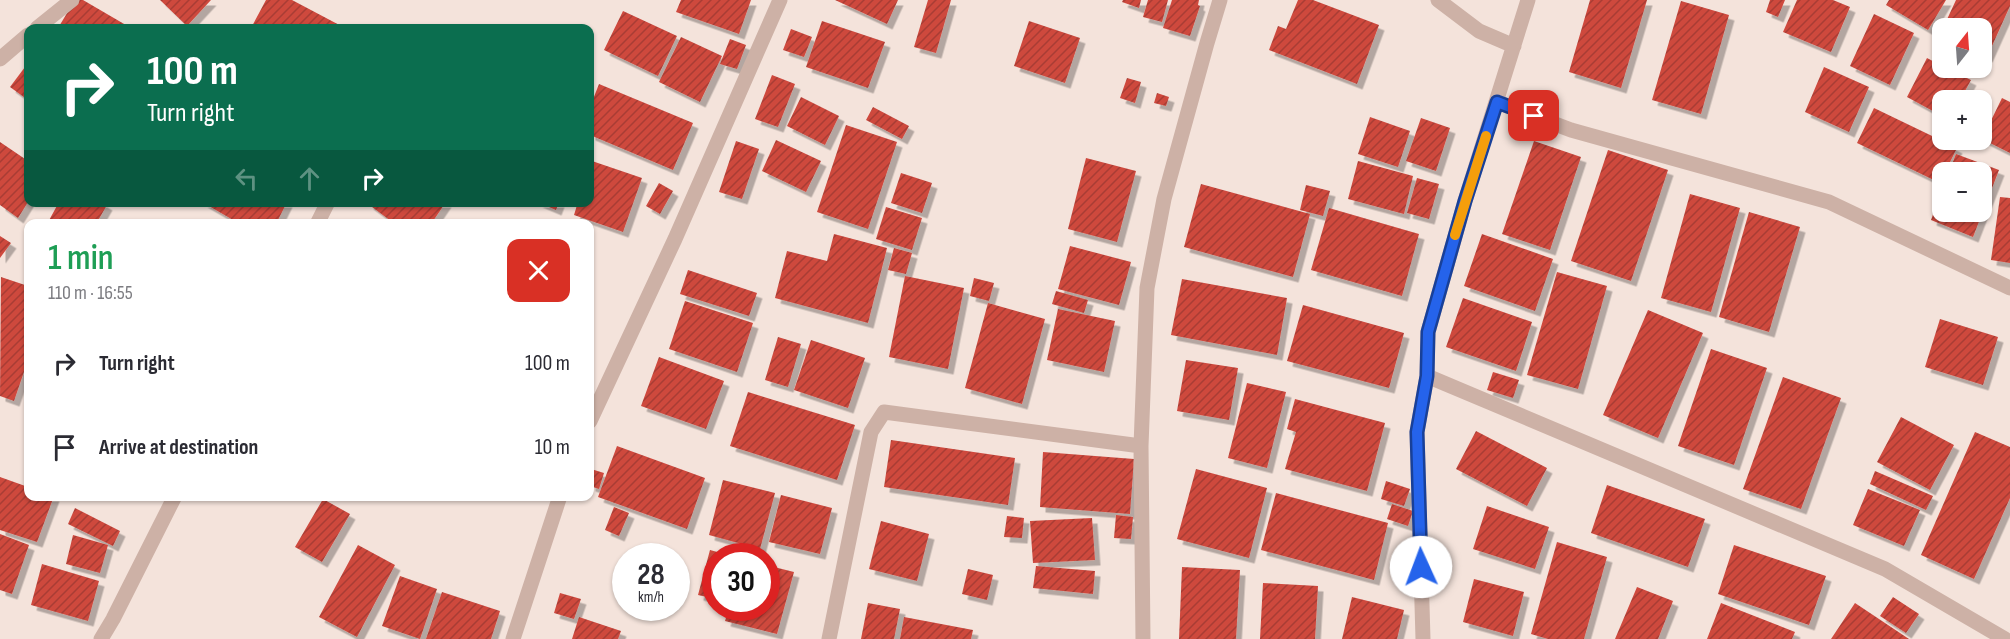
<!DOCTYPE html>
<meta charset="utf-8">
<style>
:root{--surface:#fff;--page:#f2f2f3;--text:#2b2b33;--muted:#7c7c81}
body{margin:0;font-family:"Sofia Sans Condensed",sans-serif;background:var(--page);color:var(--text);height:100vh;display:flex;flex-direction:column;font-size:22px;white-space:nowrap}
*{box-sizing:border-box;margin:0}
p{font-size:20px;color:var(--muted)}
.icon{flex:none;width:33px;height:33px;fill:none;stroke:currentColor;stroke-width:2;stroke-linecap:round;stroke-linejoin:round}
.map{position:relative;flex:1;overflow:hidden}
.panel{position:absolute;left:24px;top:219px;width:570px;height:282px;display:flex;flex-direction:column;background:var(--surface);border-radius:12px;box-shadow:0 2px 4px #0004}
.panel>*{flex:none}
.banner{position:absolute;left:24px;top:24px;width:570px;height:183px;border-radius:12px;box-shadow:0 2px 4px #0004;background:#0b6e4f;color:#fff;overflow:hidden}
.needle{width:39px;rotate:17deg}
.buttons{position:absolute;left:1932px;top:18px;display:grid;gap:12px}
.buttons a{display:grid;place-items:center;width:60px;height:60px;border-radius:12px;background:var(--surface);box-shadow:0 2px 4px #0004;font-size:30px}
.speed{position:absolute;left:612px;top:543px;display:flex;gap:12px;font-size:30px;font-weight:700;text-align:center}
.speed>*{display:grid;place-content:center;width:78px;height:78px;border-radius:50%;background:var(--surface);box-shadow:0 2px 4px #0004;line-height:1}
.speed small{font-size:15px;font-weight:400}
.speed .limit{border:9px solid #d22;background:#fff;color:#111}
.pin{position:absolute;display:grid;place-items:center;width:51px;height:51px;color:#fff;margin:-26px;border-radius:12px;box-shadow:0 3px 9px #0006}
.me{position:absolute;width:66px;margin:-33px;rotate:358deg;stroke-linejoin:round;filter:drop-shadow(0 0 4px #0008)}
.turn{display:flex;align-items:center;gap:21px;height:126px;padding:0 24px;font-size:27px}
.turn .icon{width:78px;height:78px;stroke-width:2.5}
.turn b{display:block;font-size:42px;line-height:51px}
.lanes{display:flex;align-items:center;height:57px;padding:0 24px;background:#0003;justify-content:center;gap:30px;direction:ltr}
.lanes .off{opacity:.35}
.round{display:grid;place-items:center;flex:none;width:63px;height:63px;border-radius:12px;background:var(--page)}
.headline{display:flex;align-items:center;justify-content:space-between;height:102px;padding:0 24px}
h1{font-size:36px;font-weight:600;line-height:45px;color:#1e9e55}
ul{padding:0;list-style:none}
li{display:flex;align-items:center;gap:18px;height:84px;padding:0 24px}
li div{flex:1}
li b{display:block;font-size:22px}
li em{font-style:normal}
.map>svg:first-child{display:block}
</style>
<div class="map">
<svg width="2010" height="639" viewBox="0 0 2010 639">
<defs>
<pattern id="building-hatch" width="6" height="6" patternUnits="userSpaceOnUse" patternTransform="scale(1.5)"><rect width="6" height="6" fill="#ce483e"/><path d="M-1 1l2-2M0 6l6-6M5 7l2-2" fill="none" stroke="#a83c34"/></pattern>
<filter id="shadow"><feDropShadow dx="5.5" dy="5.5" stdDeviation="0" flood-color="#0004"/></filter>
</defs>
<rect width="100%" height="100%" fill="#f4e3db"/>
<path fill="url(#building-hatch)" filter="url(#shadow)" d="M75,0H83L131,28H58Z
M160,0H211L187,26Z
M266,0H292L345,28H251Z
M681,0H751L739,34L676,12Z
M835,0H898L887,24Z
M928,0H951L936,53L914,47Z
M1123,0H1141L1139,8L1122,2Z
M1148,0H1168L1162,22L1143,17Z
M1172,0H1199L1198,5L1200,6L1190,36L1163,28Z
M1298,0H1313L1379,25L1357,84L1269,50L1278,26L1286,29Z
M1590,0H1647L1621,88L1569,72Z
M1770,0H1785L1778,17L1766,12Z
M1797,0H1833L1850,7L1831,52L1783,32Z
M1889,0H1946L1928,30L1886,5Z
M1956,0H2010V6L1987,57L1982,54V28H1943Z
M1681,1L1729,15L1701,114L1652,100Z
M623,11L677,36L658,76L604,50Z
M1874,14L1914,33L1890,85L1850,66Z
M822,21L885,42L868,88L806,67Z
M1029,21L1080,38L1065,83L1014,66Z
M791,29L812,37L804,57L783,50Z
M681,37L722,56L700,102L659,82Z
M730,39L746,45L737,69L720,64Z
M1927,58L1942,66V68H1946L1971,80L1960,100H1942V116L1907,97Z
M28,63V100L10,87Z
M1824,67L1869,87L1849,132L1805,112Z
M772,75L795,84L778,127L755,119Z
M1127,78L1141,82L1135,103L1120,98Z
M599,84L693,123L673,170L590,135V107Z
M1157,93L1169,97L1166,106L1154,103Z
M801,97L839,116L825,145L787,126Z
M2002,98L2010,102V153L1982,139Z
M873,107L909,126L902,139L866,120Z
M1874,108L1957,148L1945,172H1942L1940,183L1857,143Z
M1370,117L1410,131L1398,167L1358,154Z
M1421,118L1450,128L1436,171L1406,161Z
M846,125L897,142L868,229L817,212Z
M776,140L821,161L806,192L762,171Z
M736,141L759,149L742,199L719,192Z
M1534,141L1581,157L1550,250L1502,234Z
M0,142L28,161V202L18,218L0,205Z
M1608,150L1668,170L1631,281L1571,261Z
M1956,154L1999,170L1973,237L1931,220L1942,190V212H1982V172H1949Z
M1086,158L1136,171L1117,242L1068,229Z
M592,161L642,178L623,232L574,215L578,202H590V169Z
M1358,161L1413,176L1404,214L1348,199Z
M901,173L932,183L922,213L891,203Z
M1417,178L1439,184L1429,219L1407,213Z
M659,183L673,191L660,214L646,206Z
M1201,184L1310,214L1293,277L1184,247Z
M1306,185L1330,191L1323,216L1300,210Z
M1690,194L1740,208L1711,312L1661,298Z
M2000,197L2010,198V263L1991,260Z
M59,202H102L107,205L96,224H47Z
M202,202H287L276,224H240Z
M369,202H446L431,224H395L368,204Z
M537,202H559L556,210Z
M886,207L922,218L912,250L876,239Z
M1329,208L1419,234L1402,296L1311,270Z
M1749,212L1800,227L1769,332L1719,317Z
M834,234L887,248L868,323L775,298L787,251L827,261Z
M1482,234L1553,259L1535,311L1464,286Z
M0,236L11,243L0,258Z
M1070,246L1131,262L1119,305L1058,289Z
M894,248L912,253L906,274L888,270Z
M688,270L757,293L749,316L680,294Z
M1557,272L1607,286L1578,389L1527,375Z
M905,276L964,288L948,369L889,357Z
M1,277L28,286V360L14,401L0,396Z
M974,278L994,283L989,301L970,296Z
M1182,279L1287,298L1277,355L1171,335Z
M1056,291L1088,300L1084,313L1052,304Z
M1463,298L1532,322L1516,371L1446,347Z
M685,301L753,323L737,372L669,349Z
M988,303L1045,319L1022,404L965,388Z
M1303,305L1404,333L1389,388L1287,361Z
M1058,309L1115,321L1104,372L1047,360Z
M1648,310L1703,333L1658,438L1603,415Z
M1940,319L1998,337L1983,385L1925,367Z
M778,337L801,344L788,387L765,380Z
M811,340L865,358L848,408L794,390Z
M1711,349L1767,368L1734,465L1678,446Z
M659,357L724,381L706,429L641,406Z
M1186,360L1238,368L1229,420L1177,411Z
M1493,372L1519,380L1513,398L1487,390Z
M1783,377L1841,398L1801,509L1743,489Z
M1247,383L1286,392L1267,468L1228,458Z
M748,392L855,425L837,480L730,446Z
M1295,399L1385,423L1367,491L1285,469L1296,432L1287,429Z
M1901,417L1954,445L1930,490L1877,462Z
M1476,431L1547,468L1527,506L1456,469Z
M1975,432L2010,447V498L1974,579L1921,555Z
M891,440L1015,458L1008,505L884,487Z
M617,446L705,478L687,529L598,497Z
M1043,452L1134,459L1130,514L1040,507Z
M591,469L604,473L599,489L590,486Z
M1196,469L1267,488L1249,558L1177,539Z
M1875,471L1933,496L1926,510L1870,484Z
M0,477L28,487V496H54L37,542L0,530Z
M723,480L775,493L760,549L709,535Z
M1386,481L1410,489L1404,506L1381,499Z
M1607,485L1705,519L1688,567L1591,533Z
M1868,489L1920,510L1904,546L1853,525Z
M1276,493L1388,523L1374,580L1261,550Z
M781,495L832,508L820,554L769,542Z
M323,499L350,514L322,562L295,547Z
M1392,504L1413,511L1408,526L1387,519Z
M1487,506L1549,527L1535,569L1473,549Z
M614,507L629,513L619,536L605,530Z
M75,508L120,531L113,546L68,524Z
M1116,515L1133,517L1131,539L1114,538Z
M1007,516L1024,518L1022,538L1004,537Z
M1092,518L1095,560L1033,563L1030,521Z
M881,521L929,534L917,581L869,569Z
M0,534L29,545L12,594L0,590Z
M73,535L108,545L100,573L66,564Z
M1557,542L1607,557L1584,639H1548L1531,634Z
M358,545L395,565L357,637L319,617Z
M1734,545L1826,576L1809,625L1718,594Z
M710,550L732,556H716V599L698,595Z
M623,556L626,557V586L613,580Z
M42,564L99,581L88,621L31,605Z
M766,565L794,572L777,634L725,621L729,608H766Z
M1036,566L1095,571L1093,594L1033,588Z
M1182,567L1240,570L1236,639H1179Z
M968,569L993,575L987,600L962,594Z
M400,576L437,589L420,639L382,626Z
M1474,579L1524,592L1513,636L1463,622Z
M1263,583L1318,586L1315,639H1260Z
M1637,587L1673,601L1658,639H1615Z
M442,592L500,611L491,639H426Z
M560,593L581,599L574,619L554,613Z
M1352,597L1404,610L1397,639H1342Z
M1893,597L1919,614L1906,633L1880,616Z
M868,603L900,609L894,639H861Z
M1721,603L1795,632L1792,639H1707Z
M1855,603L1909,639H1831Z
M579,617L621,631L618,639H572Z
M904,617L973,630L971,639H900Z"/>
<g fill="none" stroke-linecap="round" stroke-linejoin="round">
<path stroke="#cdb1a6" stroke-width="15" d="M1438,0L1479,31L1514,46
M37,28L72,0
M0,59L28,35
M1497,102L1571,130L1829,202L2010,288
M317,224L328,202
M1427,376L1885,569L2005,639
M590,421L675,239L780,0
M101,639L113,619L175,496
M513,639L560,496
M829,639L871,432L884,412L1141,446
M1143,639L1141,446L1147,288L1164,199L1207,43L1220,0
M1423,639L1417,432L1427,376L1428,332L1465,201L1528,0"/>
</g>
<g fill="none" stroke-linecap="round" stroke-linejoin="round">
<g stroke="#184099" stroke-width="15">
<path id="route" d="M1421,567L1417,432L1427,376L1428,332L1465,201L1497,102L1534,116"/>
</g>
<use href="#route" stroke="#2563eb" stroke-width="10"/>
<path stroke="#f59e0b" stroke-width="10" d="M1455,235L1486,136"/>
</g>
</svg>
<div class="buttons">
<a><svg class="needle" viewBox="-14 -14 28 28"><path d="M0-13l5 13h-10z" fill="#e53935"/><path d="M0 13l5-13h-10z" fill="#7c7c81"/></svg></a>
<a>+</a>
<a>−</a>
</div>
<div class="speed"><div>28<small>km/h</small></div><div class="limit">30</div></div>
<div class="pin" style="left:1534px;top:116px;background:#d93025"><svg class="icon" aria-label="arrive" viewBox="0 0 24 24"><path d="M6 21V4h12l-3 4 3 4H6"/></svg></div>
<svg class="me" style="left:1421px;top:567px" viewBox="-20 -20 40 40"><circle r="19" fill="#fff"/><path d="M0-13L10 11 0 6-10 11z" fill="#2563eb"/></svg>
<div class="banner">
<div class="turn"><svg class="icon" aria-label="right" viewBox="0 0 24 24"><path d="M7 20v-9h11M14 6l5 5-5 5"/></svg><div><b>100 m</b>Turn right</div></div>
<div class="lanes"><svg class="icon off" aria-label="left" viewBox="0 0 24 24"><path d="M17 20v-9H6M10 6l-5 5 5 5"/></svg><svg class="icon off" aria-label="ahead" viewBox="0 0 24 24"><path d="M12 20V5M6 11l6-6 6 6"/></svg><svg class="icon" aria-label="right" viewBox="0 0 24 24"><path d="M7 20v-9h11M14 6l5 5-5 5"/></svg></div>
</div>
<section class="panel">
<div class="headline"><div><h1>1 min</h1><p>110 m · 16:55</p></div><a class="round" style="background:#d93025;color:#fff"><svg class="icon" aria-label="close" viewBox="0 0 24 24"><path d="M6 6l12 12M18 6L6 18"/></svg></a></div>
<ul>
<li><svg class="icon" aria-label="right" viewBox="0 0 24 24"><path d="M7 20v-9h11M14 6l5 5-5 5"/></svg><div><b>Turn right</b></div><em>100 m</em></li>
<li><svg class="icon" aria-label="arrive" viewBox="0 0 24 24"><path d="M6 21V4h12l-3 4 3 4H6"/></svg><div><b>Arrive at destination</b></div><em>10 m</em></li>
</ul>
</section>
</div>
